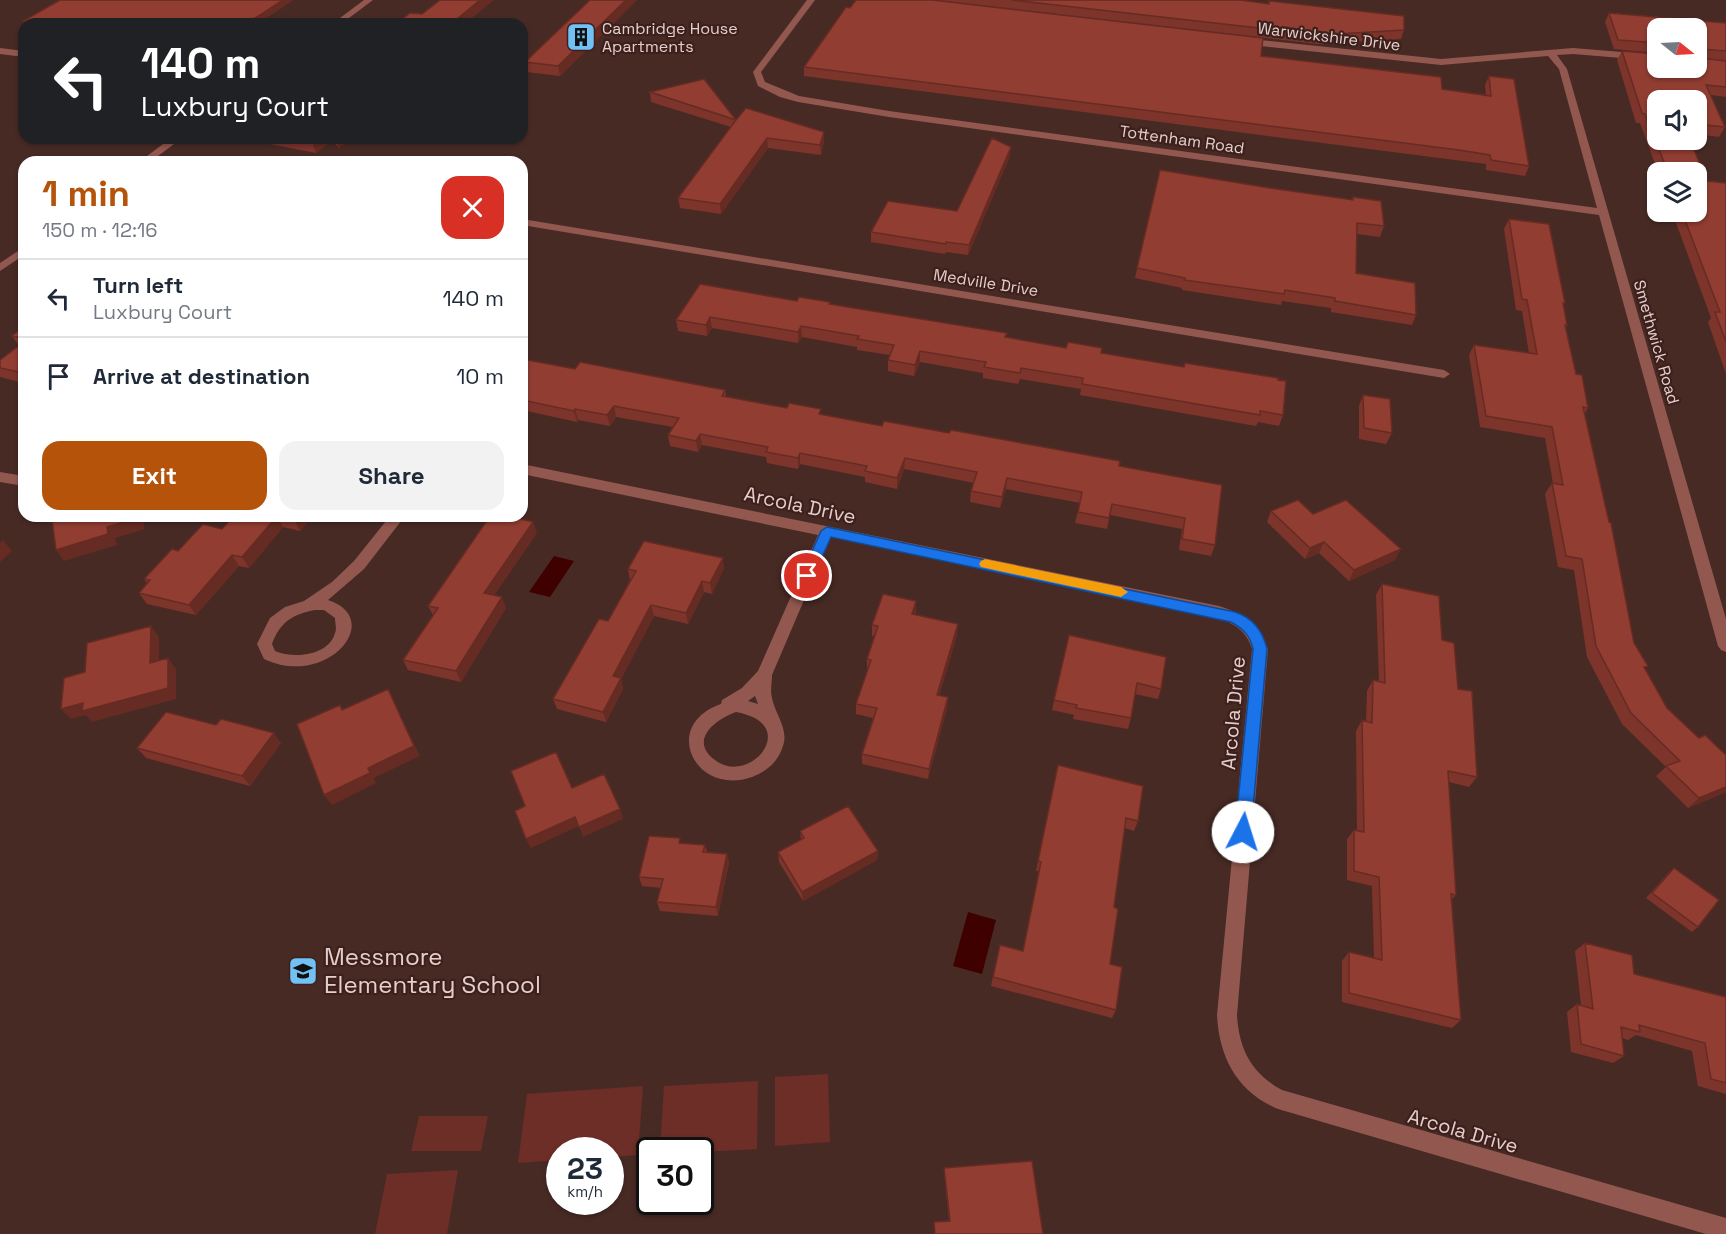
<!DOCTYPE html>
<meta charset="utf-8">
<style>
:root{--surface:#fff;--page:#f2f2f3;--text:#1f2937;--muted:#747a83;--line:#e0e1e3;--accent:#b45309}
body{margin:0;font-family:"Space Grotesk",sans-serif;background:var(--page);color:var(--text);height:100vh;display:flex;flex-direction:column;font-size:22px;white-space:nowrap}
*{box-sizing:border-box;margin:0}
p{font-size:20px;color:var(--muted)}
.icon{flex:none;width:33px;height:33px;fill:none;stroke:currentColor;stroke-width:2;stroke-linecap:round;stroke-linejoin:round}
.map{position:relative;flex:1;overflow:hidden}
.drawer{position:absolute;left:18px;top:156px;width:510px;height:366px;display:flex;flex-direction:column;background:var(--surface);border-radius:18px;box-shadow:0 2px 4px #0004}
.drawer>*{flex:none}
.top-card{position:absolute;left:18px;top:18px;width:510px;height:126px;border-radius:18px;box-shadow:0 2px 4px #0004;background:#202124;color:#fff;overflow:hidden}
.needle{width:39px;rotate:108deg}
.controls{position:absolute;left:1647px;top:18px;display:grid;gap:12px}
.controls a{display:grid;place-items:center;width:60px;height:60px;border-radius:12px;background:var(--surface);box-shadow:0 2px 4px #0004;font-size:30px}
.speed{position:absolute;left:546px;top:1137px;display:flex;gap:12px;font-size:30px;font-weight:700;text-align:center}
.speed>*{display:grid;place-content:center;width:78px;height:78px;border-radius:50%;background:var(--surface);box-shadow:0 2px 4px #0004;line-height:1}
.speed small{font-size:15px;font-weight:400}
.speed .limit{border:3px solid #111;border-radius:9px;background:#fff;color:#111}
.pin{position:absolute;display:grid;place-items:center;width:51px;height:51px;color:#fff;margin:-26px;border:3px solid #fff;border-radius:50%;box-shadow:0 2px 6px #0007}
.me{position:absolute;width:66px;margin:-33px;rotate:5deg;stroke-linejoin:round;filter:drop-shadow(0 0 4px #0008)}
.turn{display:flex;align-items:center;gap:21px;height:126px;padding:0 24px;font-size:27px}
.turn .icon{width:78px;height:78px;stroke-width:2.5}
.turn b{display:block;font-size:42px;line-height:51px}
.round{display:grid;place-items:center;flex:none;width:63px;height:63px;border-radius:18px;background:var(--page)}
.overview{display:flex;align-items:center;justify-content:space-between;height:102px;padding:0 24px}
h1{font-size:36px;font-weight:800;line-height:45px;color:var(--accent)}
.button{display:flex;gap:12px;margin-top:auto;padding:12px 24px}
.button a{flex:1;height:69px;border-radius:18px;background:var(--accent);color:#fff;font-size:24px;font-weight:800;line-height:69px;text-align:center}
.button a+a{background:var(--page);color:var(--text)}
ul{padding:0;list-style:none}
li{display:flex;align-items:center;gap:18px;height:78px;padding:0 24px;border-top:2px solid var(--line)}
li div{flex:1}
li b{display:block;font-size:22px}
li em{font-style:normal}
.map>svg:first-child{display:block}
</style>
<div class="map">
<svg width="1726" height="1234" viewBox="0 0 1726 1234">
<rect width="100%" height="100%" fill="#482a25"/>
<path fill="#6c2e26" d="M828,1074L830,1142L775,1146V1077Z
M758,1081L757,1149L701,1152L660,1150L664,1086Z
M643,1086L638,1155L611,1157L610,1150H560L559,1160L518,1163L527,1094Z
M419,1116H488L481,1151H411Z
M458,1170L447,1234H375L387,1174Z"/>
<path fill="#3f0100" d="M554,556L574,561L550,597L529,592Z
M968,912L996,920L982,974L953,966Z"/>
<g fill="none" stroke-linecap="round" stroke-linejoin="round">
<path fill="#92584f" fill-rule="evenodd" d="M807,0H815L761,72L765,82L799,96L889,111L1597,208L1559,69L1548,56L1441,65L1242,44L1238,41L1242,38L1441,59L1573,48L1658,55V61L1573,54L1557,55L1567,69L1726,619V652L1721,650L1718,646L1599,215L889,117L798,102L780,97L758,86L753,72Z
M0,48L24,51V57L0,54Z
M522,219L1444,370L1450,374L1444,378L522,225Z
M522,464L1219,606C1243,614 1260,624 1268,649L1237,1015C1239,1049 1251,1073 1282,1090L1726,1218V1234H1706L1278,1109C1237,1092 1219,1057 1217,1015L1252,649C1247,631 1234,624 1218,617L831,537L772,675C772,682 770,691 772,698C775,714 789,729 783,746C778,762 767,771 752,777C695,797 660,725 721,704L722,700L742,688L758,671L818,535L522,474ZM755,696L758,704L748,701ZM736,712C803,724 749,787 715,760C688,740 716,719 736,712Z
M0,472L24,476V486L0,482Z
M390,516H405L364,569L328,600C386,619 327,689 264,659L257,644L270,618L285,607L304,601L332,582L354,561ZM315,610H324L335,618C335,622 337,629 335,633C329,656 293,659 275,651L272,644C280,622 293,614 315,610Z"/>
<path fill="#92584f" fill-rule="evenodd" d="M364,0H373L341,24H332Z
M171,138H182L150,162H139Z
M24,247V255L0,271V263Z"/>
</g>
<path fill="#7d342b" d="M60,0H293L257,24H25L23,21Z
M590,0H637L560,76L527,72L525,62Z
M932,0H1240L1404,30L1401,39L1318,44Z
M1609,13L1726,23V61L1700,58L1726,61V97L1711,95L1725,127L1719,137L1696,134V100H1658L1707,181L1726,183V374L1708,322L1711,318L1672,212H1696V172H1658L1640,123H1636L1617,60L1622,51L1696,68L1658,28V53L1614,49L1605,22Z
M1261,56L1442,89L1486,95L1485,85L1489,76L1529,166L1525,176L1486,170V164L804,76V67Z
M650,92L736,120L824,141L821,155L768,148L721,214L680,208L678,198L731,127L651,102Z
M248,138H352L339,148L332,140L316,153L249,140Z
M1010,156L968,255L946,252L945,254L871,242V232L957,211Z
M1160,170L1270,188L1352,200L1353,197L1384,226L1380,237L1357,234L1356,273L1416,315L1412,325L1331,312V308L1282,301L1281,305L1182,290V288L1135,278Z
M1509,219L1565,303L1563,306L1567,325L1566,328L1576,374L1588,408L1585,413L1634,643L1645,668L1667,708L1699,738L1726,755V792L1688,808L1656,776L1666,767L1622,724L1587,657L1574,570L1558,567L1545,494L1552,483H1553L1545,438L1480,427L1469,355L1474,345L1529,353L1522,311L1516,310L1504,229Z
M797,301L830,302V304L1006,338L1184,367L1185,363L1283,415L1279,426L1258,422L1256,426L1080,395L1081,389L1020,379L1018,384L983,378V373L920,362L914,376L888,371V360L890,355L857,350V347L802,337L798,343L712,328L707,336L678,331L676,320Z
M24,326V383L0,377V360L19,346L12,336Z
M522,359L575,369L725,390L726,396L821,415L882,426L1119,466L1222,485L1215,545L1211,556L1179,550L1182,529L1110,515L1107,529L1075,523L1080,503L1006,489L1000,508L970,502L971,491L974,483L904,469L897,489L865,482V477L800,464L798,469L767,463L766,457L702,445L698,452L670,446L668,435L673,427L616,417L610,426L578,420L577,422L522,410Z
M24,388V400L18,392Z
M1363,395L1392,433L1386,444L1359,439V406Z
M1271,511L1313,514L1395,560L1349,581L1319,553L1305,559L1267,522Z
M234,516H314L300,531L283,527L249,568L239,566L196,615L147,604L139,593L147,583L144,579L178,551L222,529Z
M537,533L494,595L506,608L461,682L408,670L403,660L433,615L428,606Z
M724,568L712,594L704,592L688,624L654,616L621,679L623,689L606,722L557,709L553,699L608,621L630,580L628,569Z
M1382,584L1442,640L1458,689L1477,777L1469,787L1449,782L1456,895L1451,900L1461,1020L1452,1028L1342,1002V961L1349,952L1374,958L1372,886L1347,880V839L1354,830L1357,831L1356,731L1362,720L1366,721L1367,691L1373,680L1379,681L1376,595Z
M916,612L915,615L957,635L939,696L948,697L947,708L928,779L862,764V754L873,718L856,714V704L868,670L867,669V659L875,636H872V625Z
M1069,635L1161,689L1158,699L1135,694L1131,718L1128,729L1073,719L1074,715L1052,710Z
M281,743L250,786L146,758L137,748Z
M1056,775L1138,821L1134,831L1125,828L1114,907L1110,964L1116,1010L1112,1018L991,986L1000,945L1023,951L1039,871H1036Z
M800,831L878,851L877,860L803,901L779,862L778,852L801,840Z
M682,843L705,845L707,852L727,854L729,863L718,916L660,911L657,902L661,888L642,886L639,877Z
M1674,868L1698,927L1692,932L1646,898L1669,872Z
M1585,943L1634,974L1726,997V1094L1698,1086L1692,1051L1636,1035L1628,1040L1622,1038L1624,1056L1613,1063L1571,1052L1567,1012L1577,1004L1581,1005L1575,951Z
M944,1168L1043,1234H934V1222L949,1221L944,1171Z"/>
<path fill="#662b23" d="M283,0H293L257,24H246Z
M480,0H494L465,24H451Z
M626,0H637L560,76L558,66Z
M824,132V141L821,155L820,145Z
M318,138H332V140L316,153L312,142Z
M336,138H352L339,148Z
M767,138L768,148L721,214L720,204Z
M1011,147L1010,156L968,255L969,245Z
M710,317L712,328L707,336L706,325Z
M801,326L802,337L798,343V332Z
M920,351V362L914,376L915,365Z
M614,406L616,417L610,426L607,415Z
M575,409L578,420L577,422L574,411Z
M700,434L702,445L698,452L696,441Z
M800,453V464L798,469V458Z
M905,458L904,469L897,489V478Z
M1007,478L1006,489L1000,508L1002,497Z
M137,516H142L145,529L115,538L117,545L64,561L56,550L107,527Z
M277,516L283,527L249,568L242,557Z
M298,516H314L300,531L294,520Z
M533,522L537,533L488,604L484,593Z
M3,540L12,551L0,562V543Z
M1324,542L1319,553L1305,559L1310,548Z
M1401,549L1395,560L1349,581L1354,570Z
M232,555L239,566L196,615L189,605Z
M723,558L724,568L712,594L710,583Z
M702,581L704,592L688,624L686,613Z
M502,597L506,608L461,682L456,671Z
M916,601V612L912,625V614Z
M651,605L654,616L621,679L623,689L606,722L603,712L613,676Z
M958,624L957,635L936,706L937,695Z
M151,626L159,637V673L150,663Z
M168,658L176,669V699L92,722L86,715L71,719L61,709L83,703Z
M388,689L420,756L374,778L376,783L332,805L324,795L368,768Z
M948,697L947,708L928,779L929,769Z
M274,733L281,743L250,786L242,776Z
M1726,787V792L1688,808L1699,798Z
M620,809L623,819L583,837L579,827Z
M575,817L579,826L531,848L526,839Z
M878,851L877,860L803,901L802,892Z
M727,854L729,863L718,916L716,907Z"/>
<path fill="#913d32" stroke="#662b23" stroke-width="1.5" d="M60,0H283L246,24H42L23,21Z
M440,0H480L451,24H396L410,13L422,14Z
M590,0H626L558,66L525,62Z
M856,0H932L1263,38L1261,56L1441,77L1442,89L1491,96L1489,76L1514,79L1529,166L1491,160L1490,155L1459,150L804,67L846,7L850,8Z
M1012,0H1240L1269,4V1L1404,16V30L1320,35Z
M1609,13L1726,23V51L1701,49L1699,51L1700,58L1726,61V87L1706,85L1725,127L1696,124V100H1658V140H1690L1707,181L1726,183V342L1715,312H1720L1682,212H1696V172H1668L1645,114L1642,113L1622,51L1658,54V68H1696V28H1658V43L1618,40Z
M704,79L736,120L746,108L824,132L820,145L767,138L720,204L678,198L736,120L650,92Z
M288,138H318L312,142Z
M992,138L1011,147L969,245L946,242V244L871,232L888,201L957,211Z
M1160,170L1270,188L1353,200V197L1381,201L1384,226L1357,223L1356,273L1415,283L1416,315L1335,301V298L1285,290L1284,294L1184,280L1185,278L1137,268Z
M1509,219L1549,224L1565,303H1563L1567,325H1565L1576,374L1582,375L1588,408L1583,407L1609,522L1611,523L1634,643L1648,666L1644,667L1667,708L1699,738L1705,735L1726,755V787L1699,798L1666,766L1680,761L1631,713L1596,646L1582,559L1566,556L1552,483L1563,485L1552,427L1486,416L1474,345L1537,354L1527,300L1522,299Z
M700,284L797,301L799,297L830,302L829,304L1007,333L1005,337L1066,348L1068,342L1102,348L1101,353L1184,367L1185,363L1278,378V380L1286,381L1283,415L1260,411V415L1139,394L1082,384L1083,378L1021,368L1020,373L984,367L986,362L920,351L915,365L888,360L894,345L857,339L859,336L801,326L798,332L710,317L706,325L676,320Z
M24,326V338L12,336Z
M24,342V373L0,368V360Z
M522,359L575,369L580,362L725,390L722,396L787,408L789,403L821,409L819,414L882,426L884,421L949,433L951,430L1120,461L1119,466L1222,485L1215,545L1182,539L1185,518L1112,504L1109,518L1078,512L1082,492L1007,478L1002,497L971,491L977,472L905,458L897,478L865,471L867,466L800,453L798,458L766,452L768,447L700,434L696,441L668,435L679,418L614,406L607,415L575,409L574,411L522,400Z
M24,388V393L18,392Z
M1363,395L1390,399L1392,433L1364,428Z
M1298,500L1313,514L1346,500L1401,549L1354,570L1324,542L1310,548L1271,511Z
M63,516H137V518L107,527L108,534L56,550L52,519Z
M234,516H298L294,520L277,516L242,557L232,555L189,605L139,593L150,580L144,579L172,549L178,551L203,524L222,529Z
M490,516H509L533,522L484,593L502,597L456,671L403,660L438,608L428,606Z
M644,541L723,558L710,583L702,581L686,613L651,605L613,676L621,678L603,712L553,699L599,619L608,621L636,571L628,569Z
M1382,584L1439,596L1442,640L1454,643L1458,689L1472,691L1477,777L1448,771L1456,895L1451,894L1461,1020L1349,993V952L1382,960L1379,877L1354,871V830L1364,832L1362,720L1372,723L1373,680L1385,683Z
M883,594L916,601L912,614L958,624L937,695L948,697L929,769L862,754L877,708L856,704L871,660L867,659L878,626L872,625Z
M151,626L150,663L168,658V688L82,711L83,703L61,709L64,678L85,672L87,643Z
M1069,635L1166,657L1161,689L1137,683L1131,718L1076,708L1077,705L1054,700Z
M388,689L414,746L368,768L370,773L324,795L297,724L340,705L342,710Z
M166,712L216,725L221,719L274,733L242,776L137,748Z
M556,752L572,788L604,774L620,809L579,827L575,817L526,839L515,811L525,806L511,771Z
M1058,765L1143,786L1138,821L1126,818L1114,907L1118,909L1110,964L1122,967L1116,1010L993,977L1000,945L1023,951L1041,862L1038,861Z
M848,806L878,851L802,892L778,852L804,838L800,831Z
M649,836L680,838L679,843L705,845L703,852L727,854L716,907L657,902L663,879L639,877Z
M1674,868L1719,900L1698,927L1652,893Z
M1585,943L1632,955L1634,974L1726,997V1083L1711,1079L1705,1043L1639,1025L1640,1032L1621,1027L1624,1056L1581,1044L1577,1004L1593,1009Z
M1032,1161L1043,1234H935L934,1222L950,1221L944,1168Z"/>
<path fill="#1a73e8" stroke="#114b97" stroke-width="1.5" d="M827,527L1235,612C1253,618 1263,631 1267,649L1251,832L1249,837L1243,839L1238,837L1235,832L1253,649C1250,635 1243,629 1231,622L831,537L812,579H803L801,576L821,531Z"/>
<path fill="#f59e0b" d="M985,559L1121,587L1128,592L1121,597L981,567L979,564L981,561Z"/>
<defs>
<g id="building-square" transform="scale(1.5)"><rect x="-9" y="-9" width="18" height="18" rx="4" fill="#72c1f5" stroke="#3d201c"/><path d="M-4-6H4V6H1V3H-1V6H-4ZM-2.5-4.3h1.7v1.8h-1.7ZM.8-4.3h1.7v1.8H.8ZM-2.5-1h1.7V.8h-1.7ZM.8-1h1.7V.8H.8Z" fill="#111"/></g>
<g id="school-square" transform="scale(1.5)"><rect x="-9" y="-9" width="18" height="18" rx="4" fill="#72c1f5" stroke="#3d201c"/><path d="M0-5L7-2L0 1L-7-2ZM-4 1L0 2.5L4 1V4Q0 6-4 4Z" fill="#111"/></g>
</defs>
<g fill-rule="evenodd">
<use href="#building-square" x="581" y="37"/>
<use href="#school-square" x="303" y="971"/>
</g>
<g text-anchor="middle" stroke-width="4.5" stroke-linejoin="round" paint-order="stroke">
<g font-size="16" fill="#e4cfcc" stroke="#3d201c" text-anchor="start">
<text x="602" y="34">Cambridge House<tspan x="602" dy="18">Apartments</tspan></text>
</g>
<g font-size="16" fill="#e4cfcc" stroke="#3d201c">
<text transform="translate(1329 36) rotate(7)" y="6">Warwickshire Drive</text>
<text transform="translate(1182 139) rotate(8)" y="6">Tottenham Road</text>
<text transform="translate(986 282) rotate(9)" y="6">Medville Drive</text>
<text transform="translate(1657 342) rotate(74)" y="6">Smethwick Road</text>
</g>
<g font-size="20" fill="#e4cfcc" stroke="#3d201c">
<text transform="translate(800 505) rotate(12)" y="7">Arcola Drive</text>
<text transform="translate(1233 713) rotate(-85)" y="7">Arcola Drive</text>
<text transform="translate(1463 1131) rotate(16)" y="7">Arcola Drive</text>
</g>
<g font-size="24" fill="#e4cfcc" stroke="#3d201c" text-anchor="start">
<text x="324" y="965">Messmore<tspan x="324" dy="28">Elementary School</tspan></text>
</g>
</g>
</svg>
<div class="controls">
<a><svg class="needle" viewBox="-14 -14 28 28"><path d="M0-13l5 13h-10z" fill="#e53935"/><path d="M0 13l5-13h-10z" fill="#747a83"/></svg></a>
<a><svg class="icon" aria-label="sound" viewBox="0 0 24 24"><path d="M4 9h4l5-4v14l-5-4H4zM17 9q2 3 0 6"/></svg></a>
<a><svg class="icon" aria-label="layers" viewBox="0 0 24 24"><path d="M12 4l9 5-9 5-9-5zM3 14l9 5 9-5"/></svg></a>
</div>
<div class="speed"><div>23<small>km/h</small></div><div class="limit">30</div></div>
<div class="pin" style="left:807px;top:576px;background:#d93025"><svg class="icon" aria-label="arrive" viewBox="0 0 24 24"><path d="M6 21V4h12l-3 4 3 4H6"/></svg></div>
<svg class="me" style="left:1243px;top:832px" viewBox="-20 -20 40 40"><circle r="19" fill="#fff"/><path d="M0-13L10 11 0 6-10 11z" fill="#1a73e8"/></svg>
<div class="top-card">
<div class="turn"><svg class="icon" aria-label="left" viewBox="0 0 24 24"><path d="M17 20v-9H6M10 6l-5 5 5 5"/></svg><div><b>140 m</b>Luxbury Court</div></div>
</div>
<section class="drawer">
<div class="overview"><div><h1>1 min</h1><p>150 m · 12:16</p></div><a class="round" style="background:#d93025;color:#fff"><svg class="icon" aria-label="close" viewBox="0 0 24 24"><path d="M6 6l12 12M18 6L6 18"/></svg></a></div>
<ul>
<li><svg class="icon" aria-label="left" viewBox="0 0 24 24"><path d="M17 20v-9H6M10 6l-5 5 5 5"/></svg><div><b>Turn left</b><p>Luxbury Court</p></div><em>140 m</em></li>
<li><svg class="icon" aria-label="arrive" viewBox="0 0 24 24"><path d="M6 21V4h12l-3 4 3 4H6"/></svg><div><b>Arrive at destination</b></div><em>10 m</em></li>
</ul>
<div class="button"><a>Exit</a><a>Share</a></div>
</section>
</div>
